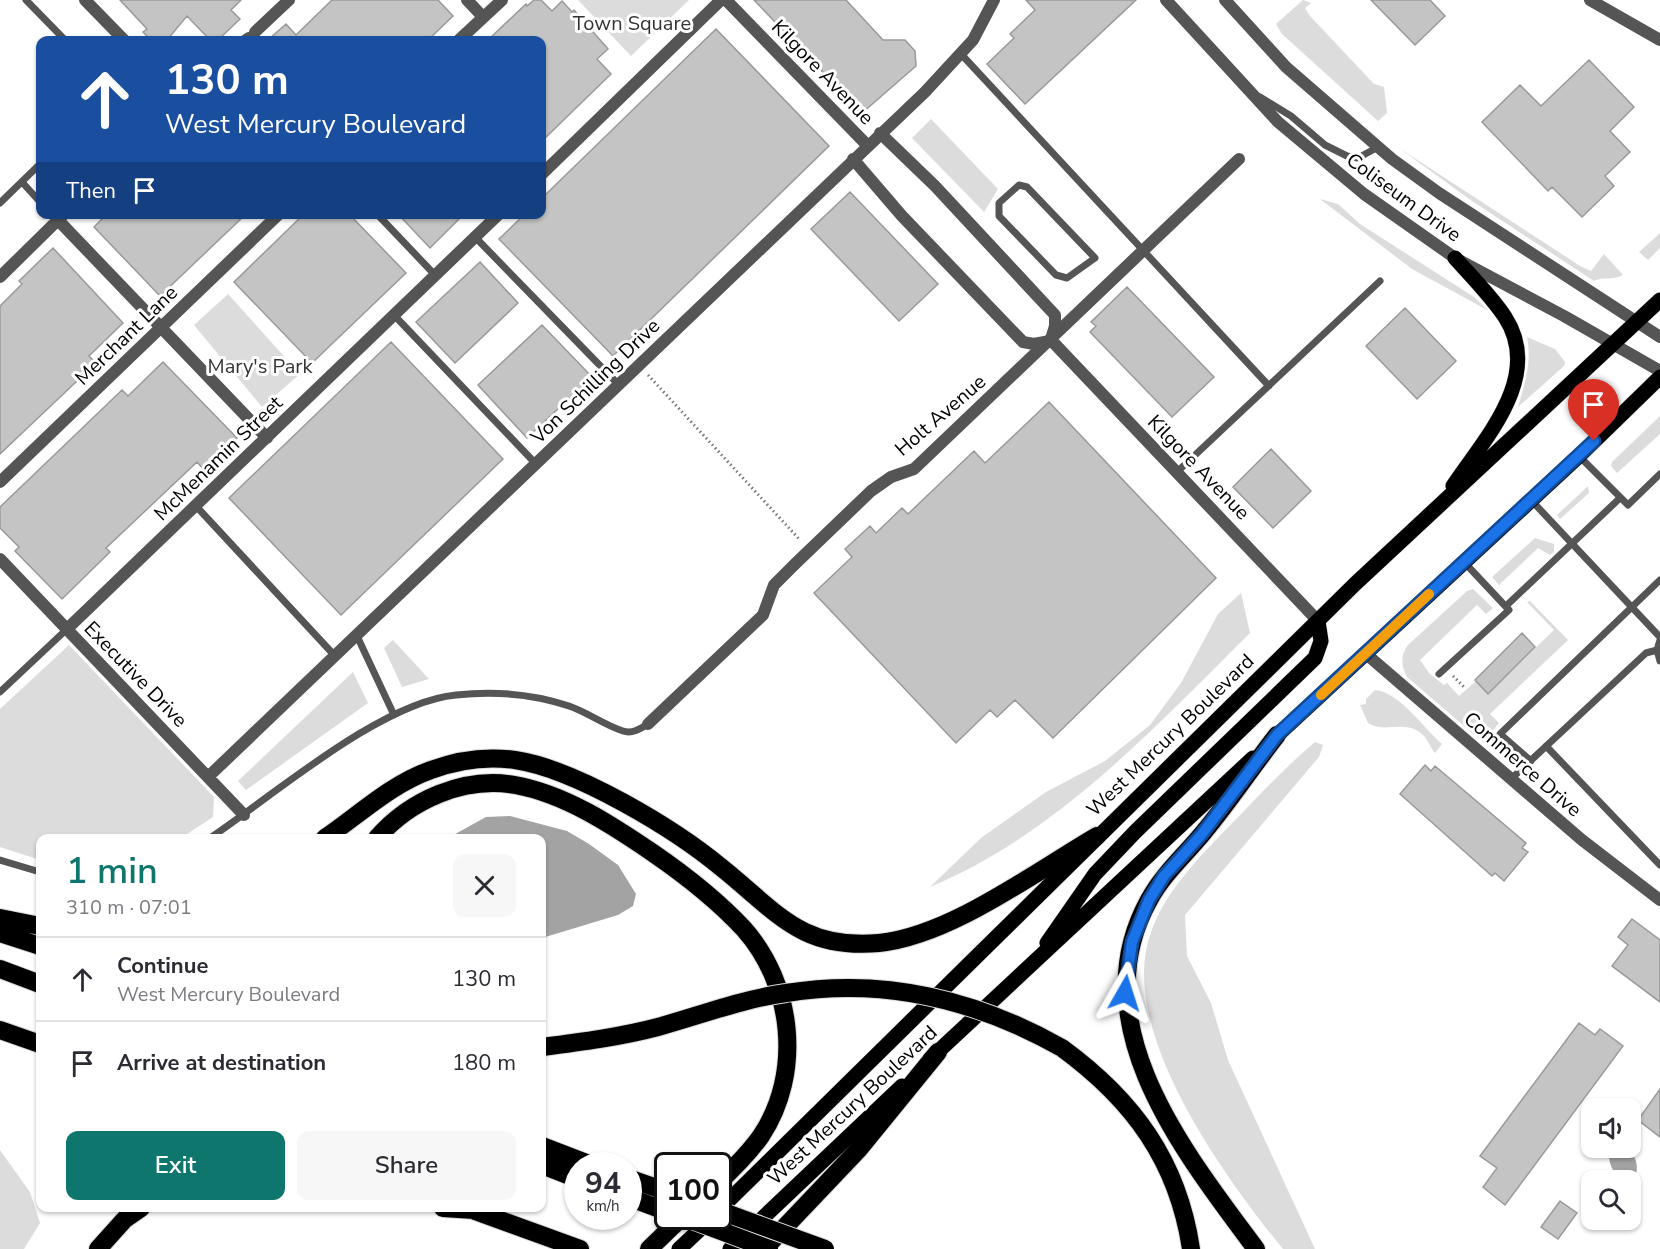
<!DOCTYPE html>
<meta charset="utf-8">
<style>
:root{--surface:#fff;--page:#f7f7f7;--text:#2b2b33;--muted:#7c7c81;--line:#e1e1e2;--accent:#0f766e}
body{margin:0;font-family:"Nunito Sans",sans-serif;background:var(--page);color:var(--text);height:100vh;display:flex;flex-direction:column;font-size:22px;white-space:nowrap}
*{box-sizing:border-box;margin:0}
p{font-size:20px;color:var(--muted)}
.icon{flex:none;width:33px;height:33px;fill:none;stroke:currentColor;stroke-width:2;stroke-linecap:round;stroke-linejoin:round}
.map{position:relative;flex:1;overflow:hidden}
.sheet{position:absolute;left:36px;top:834px;width:510px;height:378px;display:flex;flex-direction:column;background:var(--surface);border-radius:12px;box-shadow:0 2px 4px #0004}
.sheet>*{flex:none}
.top-card{position:absolute;left:36px;top:36px;width:510px;height:183px;border-radius:12px;box-shadow:0 2px 4px #0004;background:#1a4fa0;color:#fff;overflow:hidden}
.tools{position:absolute;left:1581px;top:1098px;display:grid;gap:12px}
.tools a{display:grid;place-items:center;width:60px;height:60px;border-radius:12px;background:var(--surface);box-shadow:0 2px 4px #0004;font-size:30px}
.speed{position:absolute;left:564px;top:1152px;display:flex;gap:12px;font-size:30px;font-weight:700;text-align:center}
.speed>*{display:grid;place-content:center;width:78px;height:78px;border-radius:50%;background:var(--surface);box-shadow:0 2px 4px #0004;line-height:1}
.speed small{font-size:15px;font-weight:400}
.speed .limit{border:3px solid #111;border-radius:9px;background:#fff;color:#111}
.pin{position:absolute;display:grid;place-items:center;width:51px;height:51px;color:#fff;margin:-62px -26px;border-radius:50% 50% 50% 0;rotate:-45deg;box-shadow:0 0 6px #0007}
.pin .icon{rotate:45deg}
.me{position:absolute;width:66px;margin:-33px;rotate:6deg;stroke-linejoin:round;filter:drop-shadow(0 0 4px #0008)}
.turn{display:flex;align-items:center;gap:21px;height:126px;padding:0 30px;font-size:27px}
.turn .icon{width:78px;height:78px;stroke-width:2.5}
.turn b{display:block;font-size:42px;line-height:51px}
.then{display:flex;align-items:center;height:57px;padding:0 30px;background:#0003;gap:12px;font-size:22px}
.round{display:grid;place-items:center;flex:none;width:63px;height:63px;border-radius:12px;background:var(--page)}
.headline{display:flex;align-items:center;justify-content:space-between;height:102px;padding:0 30px}
h1{font-size:36px;font-weight:600;line-height:45px;color:var(--accent)}
.button{display:flex;gap:12px;margin-top:auto;padding:12px 30px}
.button a{flex:1;height:69px;border-radius:12px;background:var(--accent);color:#fff;font-size:24px;font-weight:600;line-height:69px;text-align:center}
.button a+a{background:var(--page);color:var(--text)}
ul{padding:0;list-style:none}
li{display:flex;align-items:center;gap:18px;height:84px;padding:0 30px;border-top:2px solid var(--line)}
li div{flex:1}
li b{display:block;font-size:22px}
li em{font-style:normal}
.map>svg:first-child{display:block}
</style>
<div class="map">
<svg width="1660" height="1249" viewBox="0 0 1660 1249">
<rect width="100%" height="100%" fill="#fff"/>
<path fill="#dcdcdc" d="M578,0H689L631,56Z
M1303,0L1311,3L1305,8L1310,16L1374,84L1384,87L1387,113L1378,121L1282,34L1276,24Z
M931,119L998,189L984,212L912,138Z
M1399,148L1580,266L1591,271L1604,254L1623,275C1612,281 1604,276 1594,281L1472,201Z
M1320,199L1338,204L1360,224L1474,297L1489,311L1412,269Z
M1660,233V248L1648,260L1639,252Z
M228,294L300,374L262,407L194,325Z
M1527,337L1555,349L1565,362L1564,366L1518,407C1525,382 1532,364 1527,337Z
M1660,416V434L1617,473L1611,466L1612,462Z
M1588,486L1589,493L1560,519L1557,515Z
M1535,538L1554,544V552L1550,555L1538,548L1499,585L1492,577Z
M1473,589L1493,608L1486,614L1477,605L1420,660L1429,673L1444,685L1447,683L1459,696L1476,681L1489,693L1554,630L1527,602L1530,601L1568,640L1490,714L1499,723L1490,734L1512,754L1510,759L1499,756L1407,677C1401,665 1400,656 1408,645L1467,591Z
M1241,593L1250,633C1154,728 1057,834 930,887L981,838L1046,792L1105,761L1150,725L1181,683L1218,614Z
M393,640L429,679L402,687L384,648Z
M69,645L214,797L213,817L181,838H40V860L0,847V709Z
M353,672L368,703L246,790L238,781Z
M1375,690C1400,692 1424,729 1442,744L1435,753C1430,747 1428,739 1422,734C1404,719 1385,734 1368,723L1360,705L1366,704V699Z
M1315,742L1323,745L1319,757L1185,915L1187,956L1211,1003L1228,1060L1315,1249H1283C1226,1179 1129,1045 1146,951C1157,894 1205,852 1243,812C1266,788 1290,763 1315,742Z
M0,1150L30,1192L40,1223L24,1249H0Z"/>
<path fill="#a3a3a3" d="M510,816L567,831L589,844L618,865L636,894L633,906L618,915L542,938V838H448L486,817Z
M1611,1148H1628C1636,1156 1640,1168 1634,1179L1623,1180C1612,1173 1606,1160 1611,1148Z"/>
<path fill="#c4c4c4" stroke="#999" stroke-width="1.5" d="M120,0H241L231,10L240,19L218,40H210L187,16L167,40H151L143,32L147,29Z
M332,0H438L453,16L428,40H268L286,24L296,35Z
M534,0H541L552,11L562,1L572,12L574,10L608,49L597,59L611,74L542,141V40H488L526,4L527,6Z
M754,0H846L883,40H905L915,51L916,66L862,113Z
M1026,0H1136L1025,104L987,64L1014,38L1010,34L1035,10Z
M1371,0H1430L1445,16L1415,45Z
M716,29L829,146L613,356L499,239L525,214H542V198Z
M1589,60L1634,107L1610,131L1630,152L1605,176L1614,186L1582,217L1552,187L1548,191L1482,122L1520,85L1541,106Z
M850,192L938,284L899,321L811,229Z
M107,214H246L160,296L94,227Z
M304,214H349L406,273L312,363L234,282Z
M398,214H464L430,248Z
M53,248L123,323L89,356L96,363L0,454V306L22,284L19,281Z
M480,262L518,303L455,363L416,322Z
M1127,287L1214,377L1172,417L1090,332L1096,326L1091,322Z
M1405,308L1456,361L1417,399L1366,346Z
M542,325L592,377L527,438L478,385Z
M391,342L503,459L341,615L229,498Z
M163,362L237,438L204,470L197,462L106,548L110,552L62,599L15,551L19,547L0,528V507L122,390L128,396Z
M1049,402L1216,578L1053,738L1015,700L997,717L990,710L956,743L814,593L852,557L845,549L870,526L876,533L902,508L908,514L974,451L985,463Z
M1271,449L1311,491L1273,528L1233,487Z
M1522,633L1535,647L1488,694L1475,680Z
M1425,765L1431,771L1435,766L1526,843L1522,848L1528,852L1504,881L1495,873L1492,876L1400,794Z
M1632,919L1660,940V1002L1612,966L1628,945L1618,937Z
M1579,1023L1595,1035L1600,1029L1623,1046L1505,1205L1483,1187L1497,1168L1480,1156Z
M1660,1089V1137L1638,1120Z
M1560,1201L1577,1213L1558,1239L1541,1227Z"/>
<g fill="none" stroke-linecap="round" stroke-linejoin="round">
<g stroke="#dbdbdb" stroke-width="16">
<path id="primary" d="M1453,486C1484,439 1544,377 1505,317C1491,296 1472,277 1455,258
M1270,742L1579,456L1660,377
M1047,943L1095,874L1135,832L1315,658L1321,641L1318,621
M930,1059L1253,758
M718,1211L1355,584L1660,300
M679,1249L711,1219
M730,1249L902,1086"/>
</g>
<g stroke="#dbdbdb" stroke-width="20">
<path id="motorway" d="M325,838C359,815 391,784 431,770C458,760 487,756 515,760C576,769 675,829 722,868C777,912 801,950 879,943C950,936 1035,872 1097,836
M377,838C410,800 464,776 515,785C565,794 612,825 653,853C685,875 717,900 744,929C793,984 803,1073 761,1136C749,1153 734,1168 718,1183
M0,918L40,926
M0,933L40,946
M0,969L40,984
M0,1030L40,1044
M1062,1048C1133,1100 1178,1161 1191,1249
M542,1146L594,1166
M542,1165L578,1179
M628,1178L668,1192
M628,1197L668,1212
M443,1208L474,1210
M467,1208L580,1249
M98,1249L125,1219L141,1208
M649,1249L683,1216
M764,1249L859,1149L938,1052
M1256,1249C1185,1153 1080,1024 1149,900C1163,874 1184,856 1203,833C1229,802 1252,767 1277,735"/>
</g>
<path stroke="#777" stroke-width="3" stroke-dasharray="1.5 3" stroke-linecap="butt" d="M648,375L800,540
M1453,676L1465,688"/>
<path stroke="#555" stroke-width="7" d="M26,0L65,40
M961,54L1269,386
M1260,97L1291,116L1325,145L1347,156L1358,158L1378,147
M22,182L40,202
M1019,185L1027,187L1095,258L1067,278L1056,275L999,216V203Z
M0,203L40,164
M377,214L435,275
M475,237L619,385
M393,314L536,464
M1579,456L1628,505L1660,474
M1177,472L1380,281
M1531,500L1660,637
M196,506L335,656
M1506,606L1620,498
M357,636L394,715
M1660,640L1657,650L1660,661
M1439,674L1509,610L1464,562
M0,692L67,629
M1546,746L1660,865
M1531,761L1500,734L1660,580
M1511,779L1646,653L1657,650
M210,838C274,795 381,702 456,695C493,691 533,694 569,706C587,712 604,725 623,731C632,734 640,729 648,724
M0,860L40,872"/>
<path stroke="#555" stroke-width="12" d="M85,0L124,40
M467,0L483,17
M726,0L867,145
M1590,0L1660,40
M255,32L289,0
M246,40L249,38
M459,40L502,0
M880,133L935,186L1055,315V326L1051,339
M853,159L902,216L1023,342L1034,344L1050,341
M542,174L721,0
M58,220L267,438
M0,277L64,214
M1051,340L1318,621
M0,482L279,214
M0,559L244,815
M67,629L499,214
M1365,653L1582,840L1660,900
M648,724L763,615L774,585L795,564L871,491L891,477L914,469L1239,159
M208,777L925,92L973,40L994,0"/>
<path stroke="#555" stroke-width="12" d="M1166,0L1278,122L1364,194L1455,258L1564,316L1660,371
M1225,0L1286,67L1392,159L1439,193L1660,337"/>
<use href="#primary" stroke="#000" stroke-width="15"/>
<use href="#motorway" stroke="#000" stroke-width="18"/>
<g stroke="#dbdbdb" stroke-width="20" stroke-linecap="butt">
<path id="motorway-bridge" d="M542,1047C581,1042 620,1037 658,1027C701,1015 743,999 786,993C884,977 977,1000 1062,1048
M718,1210L825,1249
M681,1216L769,1249"/>
</g>
<use href="#motorway-bridge" stroke="#000" stroke-width="18"/>
</g>
<g fill="none" stroke-linecap="round" stroke-linejoin="round">
<g stroke="#114b97" stroke-width="15">
<path id="route" d="M1125,993L1132,942L1149,900L1164,876L1202,834L1277,735L1594,441"/>
</g>
<use href="#route" stroke="#1a73e8" stroke-width="10"/>
<path stroke="#f59e0b" stroke-width="10" d="M1321,695L1429,594"/>
</g>
<g text-anchor="middle" stroke-width="6" stroke-linejoin="round" paint-order="stroke">
<g font-size="20" fill="#333" stroke="#fff">
<text x="632" y="30">Town Square</text>
<text x="260" y="373">Mary's Park</text>
</g>
<g font-size="20" fill="#000" stroke="#fff">
<text transform="translate(823 72) rotate(46)" y="7">Kilgore Avenue</text>
<text transform="translate(1404 197) rotate(36)" y="7">Coliseum Drive</text>
<text transform="translate(126 335) rotate(-44)" y="7">Merchant Lane</text>
<text transform="translate(595 381) rotate(-44)" y="7">Von Schilling Drive</text>
<text transform="translate(940 415) rotate(-41)" y="7">Holt Avenue</text>
<text transform="translate(218 458) rotate(-44)" y="7">McMenamin Street</text>
<text transform="translate(1199 467) rotate(46)" y="7">Kilgore Avenue</text>
<text transform="translate(136 674) rotate(46)" y="7">Executive Drive</text>
<text transform="translate(1170 735) rotate(-44)" y="7">West Mercury Boulevard</text>
<text transform="translate(1523 764) rotate(41)" y="7">Commerce Drive</text>
<text transform="translate(852 1105) rotate(-43)" y="7">West Mercury Boulevard</text>
</g>
</g>
</svg>
<div class="tools">
<a><svg class="icon" aria-label="sound" viewBox="0 0 24 24"><path d="M4 9h4l5-4v14l-5-4H4zM17 9q2 3 0 6"/></svg></a>
<a><svg class="icon" aria-label="search" viewBox="0 0 24 24"><circle cx="10" cy="10" r="6"/><path d="M15 15l6 6"/></svg></a>
</div>
<div class="speed"><div>94<small>km/h</small></div><div class="limit">100</div></div>
<div class="pin" style="left:1594px;top:441px;background:#d93025"><svg class="icon" aria-label="arrive" viewBox="0 0 24 24"><path d="M6 21V4h12l-3 4 3 4H6"/></svg></div>
<svg class="me" style="left:1125px;top:993px" viewBox="-20 -20 40 40"><path d="M0-17L14 15 0 8-14 15z" fill="#1a73e8" stroke="#fff" stroke-width="4"/></svg>
<div class="top-card">
<div class="turn"><svg class="icon" aria-label="ahead" viewBox="0 0 24 24"><path d="M12 20V5M6 11l6-6 6 6"/></svg><div><b>130 m</b>West Mercury Boulevard</div></div>
<div class="then">Then<svg class="icon" aria-label="arrive" viewBox="0 0 24 24"><path d="M6 21V4h12l-3 4 3 4H6"/></svg></div>
</div>
<section class="sheet">
<div class="headline"><div><h1>1 min</h1><p>310 m · 07:01</p></div><a class="round"><svg class="icon" aria-label="close" viewBox="0 0 24 24"><path d="M6 6l12 12M18 6L6 18"/></svg></a></div>
<ul>
<li><svg class="icon" aria-label="ahead" viewBox="0 0 24 24"><path d="M12 20V5M6 11l6-6 6 6"/></svg><div><b>Continue</b><p>West Mercury Boulevard</p></div><em>130 m</em></li>
<li><svg class="icon" aria-label="arrive" viewBox="0 0 24 24"><path d="M6 21V4h12l-3 4 3 4H6"/></svg><div><b>Arrive at destination</b></div><em>180 m</em></li>
</ul>
<div class="button"><a>Exit</a><a>Share</a></div>
</section>
</div>
